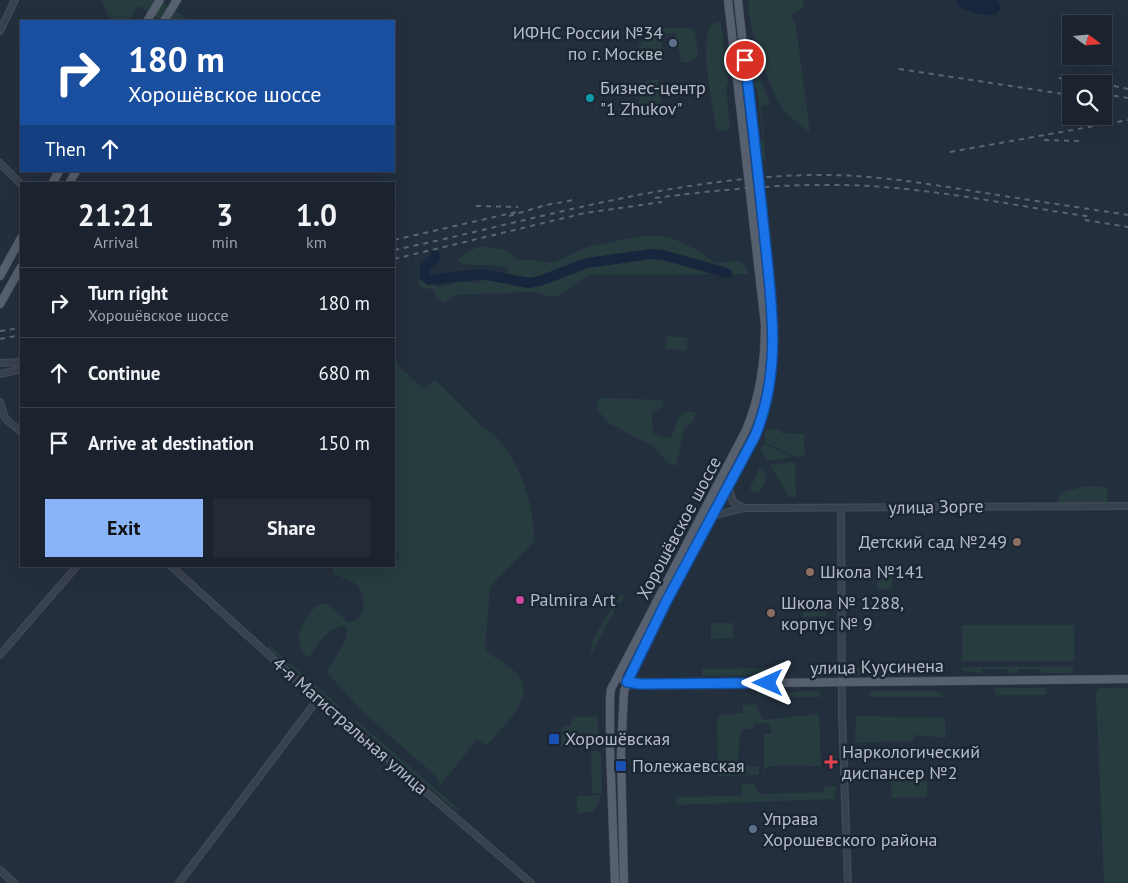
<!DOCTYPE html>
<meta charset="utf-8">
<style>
:root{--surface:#1b232e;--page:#242b36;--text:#f1f3f6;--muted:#a0a4aa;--line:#39404a;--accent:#8ab4f8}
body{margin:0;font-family:"PT Sans",sans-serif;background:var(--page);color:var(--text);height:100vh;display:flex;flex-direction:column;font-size:19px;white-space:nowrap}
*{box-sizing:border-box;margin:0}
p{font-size:16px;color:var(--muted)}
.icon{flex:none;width:28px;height:28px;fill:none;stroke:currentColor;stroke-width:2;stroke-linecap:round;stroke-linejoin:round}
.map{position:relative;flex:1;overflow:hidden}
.side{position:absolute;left:20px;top:182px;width:375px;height:385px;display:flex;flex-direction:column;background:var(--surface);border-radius:0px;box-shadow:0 5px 20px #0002,0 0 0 1px var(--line)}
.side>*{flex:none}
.banner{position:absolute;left:20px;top:20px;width:375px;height:152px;border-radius:0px;box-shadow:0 5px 20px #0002,0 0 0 1px var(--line);background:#1a4fa0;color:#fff;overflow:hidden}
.needle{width:32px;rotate:106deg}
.controls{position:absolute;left:1062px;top:15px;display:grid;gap:10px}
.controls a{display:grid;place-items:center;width:50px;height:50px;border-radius:0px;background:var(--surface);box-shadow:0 5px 20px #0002,0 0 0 1px var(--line);font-size:25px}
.pin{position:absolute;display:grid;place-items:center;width:42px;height:42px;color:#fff;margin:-21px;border:2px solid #fff;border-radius:50%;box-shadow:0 1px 5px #0007}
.me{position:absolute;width:55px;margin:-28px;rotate:270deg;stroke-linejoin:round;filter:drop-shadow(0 0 4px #0008)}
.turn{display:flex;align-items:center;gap:18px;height:105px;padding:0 25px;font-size:22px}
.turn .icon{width:65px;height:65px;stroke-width:2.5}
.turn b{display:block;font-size:35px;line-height:42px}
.then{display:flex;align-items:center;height:48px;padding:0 25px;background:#0003;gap:10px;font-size:19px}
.eta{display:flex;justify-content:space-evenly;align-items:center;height:85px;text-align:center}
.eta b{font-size:30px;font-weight:700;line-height:35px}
.cta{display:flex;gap:10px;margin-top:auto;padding:10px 25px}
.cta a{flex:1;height:58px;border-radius:0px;background:var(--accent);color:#111;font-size:20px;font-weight:700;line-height:58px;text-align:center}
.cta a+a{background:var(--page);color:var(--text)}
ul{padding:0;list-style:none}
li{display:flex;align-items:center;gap:15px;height:70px;padding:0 25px;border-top:1px solid var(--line)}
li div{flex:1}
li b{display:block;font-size:19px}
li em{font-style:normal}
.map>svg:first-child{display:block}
</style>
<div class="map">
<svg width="1128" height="883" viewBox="0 0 1128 883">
<rect width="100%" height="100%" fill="#242f3e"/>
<path fill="#263c3f" d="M101,0H158L191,21H162L138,6L129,21H111Z
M749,0H803V8L791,15L796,26L810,133C801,125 787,116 781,107C771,91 744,16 749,0Z
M716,22L721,23L728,82L726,88L730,127L725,131L716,129L715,122C711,93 701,56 709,27Z
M666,28H689L694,30L698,49L697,58L688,63L681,62L675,33L664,35L661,38L663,50L656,56L655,61L646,62L640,57L639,47L645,34Z
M756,69L770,104L761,107L766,161H763L760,141L763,140L757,88L754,87L752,70Z
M654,79L658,80L662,108L660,112L649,114L639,111L640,85Z
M647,235L669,237L690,246L716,263L737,261L743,263L749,274L589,275L559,296L549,297L537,292L455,295L445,303L437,299L434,290L421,287L418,280H425L439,287L459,281L479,283L485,278L505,280L508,269L504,267C488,263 473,267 459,263L458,259L475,248L484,246L505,250L519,260H532L552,263L590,246Z
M667,336L688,338L686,351L665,349Z
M394,362L424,389L435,380L484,429C492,430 496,437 501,443C525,472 532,505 535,541L493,583L490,589L485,650C495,658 508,665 517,674C539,698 500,729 486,746L477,739L440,786L437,777L366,715L329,675L327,671L345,642L347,629L344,626C328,627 318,645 310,656H305C301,651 298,641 299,634C301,625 313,604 323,604C331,604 343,617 348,623C365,619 367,600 358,587C351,577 339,580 332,571L334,566H394V558L397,561L400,554L394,549Z
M601,398L663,400V406L652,413L653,433L669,438L672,436L679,417L687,411L694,412L696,414L694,420L684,429L676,465H670L651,445L610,424L597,410L598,401Z
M780,429L781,433L804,434L805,455L797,457L765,443L764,435L767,430Z
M764,444L793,457L767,461L760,450Z
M795,462L796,497H789L770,465Z
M759,469H764L767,477L760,491L752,492L750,488Z
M1086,486L1105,487L1108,491L1107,502L1062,503L1058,501L1060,493Z
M877,572H892V589H877Z
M620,595L625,596L621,603L619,602L590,657L592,641Z
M826,604L827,616L803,617V605Z
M711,623H733L734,638L711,639Z
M962,625H1074V661H962Z
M269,645L339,706L338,708L267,647Z
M1074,666L1071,673H1041L1038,669H1018V673H1011L1007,669H982V673L963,671L962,667Z
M778,668L776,675L702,676V669Z
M852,668H941V670H929V674L852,675Z
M995,688H1046V695H995Z
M1099,688H1128V883H1104L1096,693Z
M820,691V697H758V692Z
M870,691H937L941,693L943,697H870Z
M597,701L599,744L595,747L560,746L562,726H571L572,717H597Z
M756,704L763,720L819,714L821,766C802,767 783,762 766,768L764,774V734L772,733L768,723L755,724L752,729H742L739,742L738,765L759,767V775L718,776L717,720L720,715L742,713L743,705Z
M856,716L945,718L946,738L915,735L912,741L855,743Z
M356,720L460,810H455L354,722Z
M593,751H599L601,754L602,793H592L591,755Z
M891,781H927V797L892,798Z
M742,783L755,784L759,794L824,792L825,786H836L835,799L676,805L675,797L741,796Z
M602,795L593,812L577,814V796Z"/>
<path fill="#17263c" d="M956,0H996L1001,8L995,15L977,14L959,7Z"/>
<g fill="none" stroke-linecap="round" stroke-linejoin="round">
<path stroke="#17263c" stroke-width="10" d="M435,255V258L425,267V276L429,280L481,274L529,283L540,281L587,263L651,254L663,255L727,273"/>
<g stroke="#414a57" stroke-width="8">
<path id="minor" d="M0,31L15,0
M0,163L21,184
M0,363L21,362
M0,374L21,369
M0,402L5,418L21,432
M728,486L733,502L742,507
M841,508L842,716L848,883
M712,516L744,508L1128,506
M171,566L292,676L531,883
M0,655L77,566
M0,870L14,883
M179,883L318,699"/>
</g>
<g stroke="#414a57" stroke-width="9">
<path id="major" d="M147,21L160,0
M164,21L177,0
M52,184L59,171
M69,184L76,171
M0,276L21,238
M0,304L21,267
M624,681L669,684L1128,679
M615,883L610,749V698L611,689L746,430C760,397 765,361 765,325L728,0
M624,883L621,754L624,691L666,602L755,435C769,400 774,363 774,325L738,0"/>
</g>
<use href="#minor" stroke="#38414e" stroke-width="5.5"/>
<use href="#major" stroke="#56606e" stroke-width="8"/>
<path stroke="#5a6575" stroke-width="2" stroke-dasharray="5 5" stroke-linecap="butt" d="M899,69L1071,95
M1059,78L1100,84
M1104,84L1128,89
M1104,94L1128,98
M1044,140L1079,141
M950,152L1128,120
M655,198C716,190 779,184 840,185C924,186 1009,205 1092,217
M476,206L518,207
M509,216L546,205L574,200
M1085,220L1128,227
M394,240L516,212
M394,250C533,221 670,177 813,175C869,174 924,183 979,192C1028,200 1078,207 1128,215
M394,259L585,213L662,202
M0,331L21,328
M0,339L21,335"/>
</g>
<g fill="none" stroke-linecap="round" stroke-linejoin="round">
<g stroke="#114b97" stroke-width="12">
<path id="route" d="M745,60C752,117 758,173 764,230C771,300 783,368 755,436L666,602L627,682L640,684L768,683"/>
</g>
<use href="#route" stroke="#1a73e8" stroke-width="9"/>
</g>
<g fill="#5c6f8a" stroke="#1d2633" stroke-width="2">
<circle cx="673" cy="43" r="5"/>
<circle cx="753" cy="829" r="5"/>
</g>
<circle fill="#0f9aa8" stroke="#1d2633" stroke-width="2" cx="590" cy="98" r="5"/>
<g fill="#8d6e63" stroke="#1d2633" stroke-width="2">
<circle cx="1017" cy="542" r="5"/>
<circle cx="810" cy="572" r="5"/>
<circle cx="771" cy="613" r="5"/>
</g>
<circle fill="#d1479c" stroke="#1d2633" stroke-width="2" cx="520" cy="600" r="5"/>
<g fill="#1a4fb4" stroke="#1d2633" stroke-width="2">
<rect x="548" y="733" width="12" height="12" rx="2.5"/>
<rect x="615" y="760" width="12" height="12" rx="2.5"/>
</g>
<path fill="#e0444e" stroke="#1d2633" stroke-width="2" d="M828.5 754.5h5v5h5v5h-5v5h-5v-5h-5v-5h5z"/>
<g text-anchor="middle" stroke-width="5" stroke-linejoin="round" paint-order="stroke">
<g font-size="18" fill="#b4bcc9" stroke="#1d2633" text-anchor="start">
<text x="663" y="39" text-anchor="end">ИФНС России №34<tspan x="663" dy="21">по г. Москве</tspan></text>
<text x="600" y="94">Бизнес-центр<tspan x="600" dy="21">"1 Zhukov"</tspan></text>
<text x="1007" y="548" text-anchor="end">Детский сад №249</text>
<text x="820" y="578">Школа №141</text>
<text x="530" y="606">Palmira Art</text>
<text x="781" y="609">Школа № 1288,<tspan x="781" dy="21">корпус № 9</tspan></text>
<text x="565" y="745">Хорошёвская</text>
<text x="842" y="758">Наркологический<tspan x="842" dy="21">диспансер №2</tspan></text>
<text x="632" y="772">Полежаевская</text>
<text x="763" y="825">Управа<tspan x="763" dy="21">Хорошевского района</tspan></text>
</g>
<g font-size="18" fill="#b4bcc9" stroke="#1d2633">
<text transform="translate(936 507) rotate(-1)" y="6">улица Зорге</text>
<text transform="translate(679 528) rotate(-62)" y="6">Хорошёвское шоссе</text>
<text transform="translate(877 667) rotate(-1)" y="6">улица Куусинена</text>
<text transform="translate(350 726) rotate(41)" y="6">4-я Магистральная улица</text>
</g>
</g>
</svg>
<div class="controls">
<a><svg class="needle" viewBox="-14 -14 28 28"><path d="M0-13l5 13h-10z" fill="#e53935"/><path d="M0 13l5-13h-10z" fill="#a0a4aa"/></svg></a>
<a><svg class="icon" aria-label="search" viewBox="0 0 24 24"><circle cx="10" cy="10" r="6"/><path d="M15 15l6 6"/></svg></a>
</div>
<div class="pin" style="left:745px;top:60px;background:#d93025"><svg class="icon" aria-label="arrive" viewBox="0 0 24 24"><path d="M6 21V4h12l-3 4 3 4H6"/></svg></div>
<svg class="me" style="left:768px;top:683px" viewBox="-20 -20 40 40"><path d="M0-17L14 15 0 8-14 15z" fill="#1a73e8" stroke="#fff" stroke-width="4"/></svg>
<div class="banner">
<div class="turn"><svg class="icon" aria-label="right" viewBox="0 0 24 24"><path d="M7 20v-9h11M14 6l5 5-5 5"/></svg><div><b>180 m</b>Хорошёвское шоссе</div></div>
<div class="then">Then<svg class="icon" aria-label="ahead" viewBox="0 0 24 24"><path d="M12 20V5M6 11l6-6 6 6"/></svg></div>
</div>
<section class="side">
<div class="eta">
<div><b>21:21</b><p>Arrival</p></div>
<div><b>3</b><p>min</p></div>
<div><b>1.0</b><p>km</p></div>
</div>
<ul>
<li><svg class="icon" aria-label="right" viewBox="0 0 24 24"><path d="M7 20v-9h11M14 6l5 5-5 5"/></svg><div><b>Turn right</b><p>Хорошёвское шоссе</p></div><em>180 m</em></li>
<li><svg class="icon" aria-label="ahead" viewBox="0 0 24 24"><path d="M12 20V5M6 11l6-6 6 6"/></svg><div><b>Continue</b></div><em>680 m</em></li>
<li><svg class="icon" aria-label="arrive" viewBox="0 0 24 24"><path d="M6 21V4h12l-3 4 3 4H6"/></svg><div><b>Arrive at destination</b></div><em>150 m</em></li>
</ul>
<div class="cta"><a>Exit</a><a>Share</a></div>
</section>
</div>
